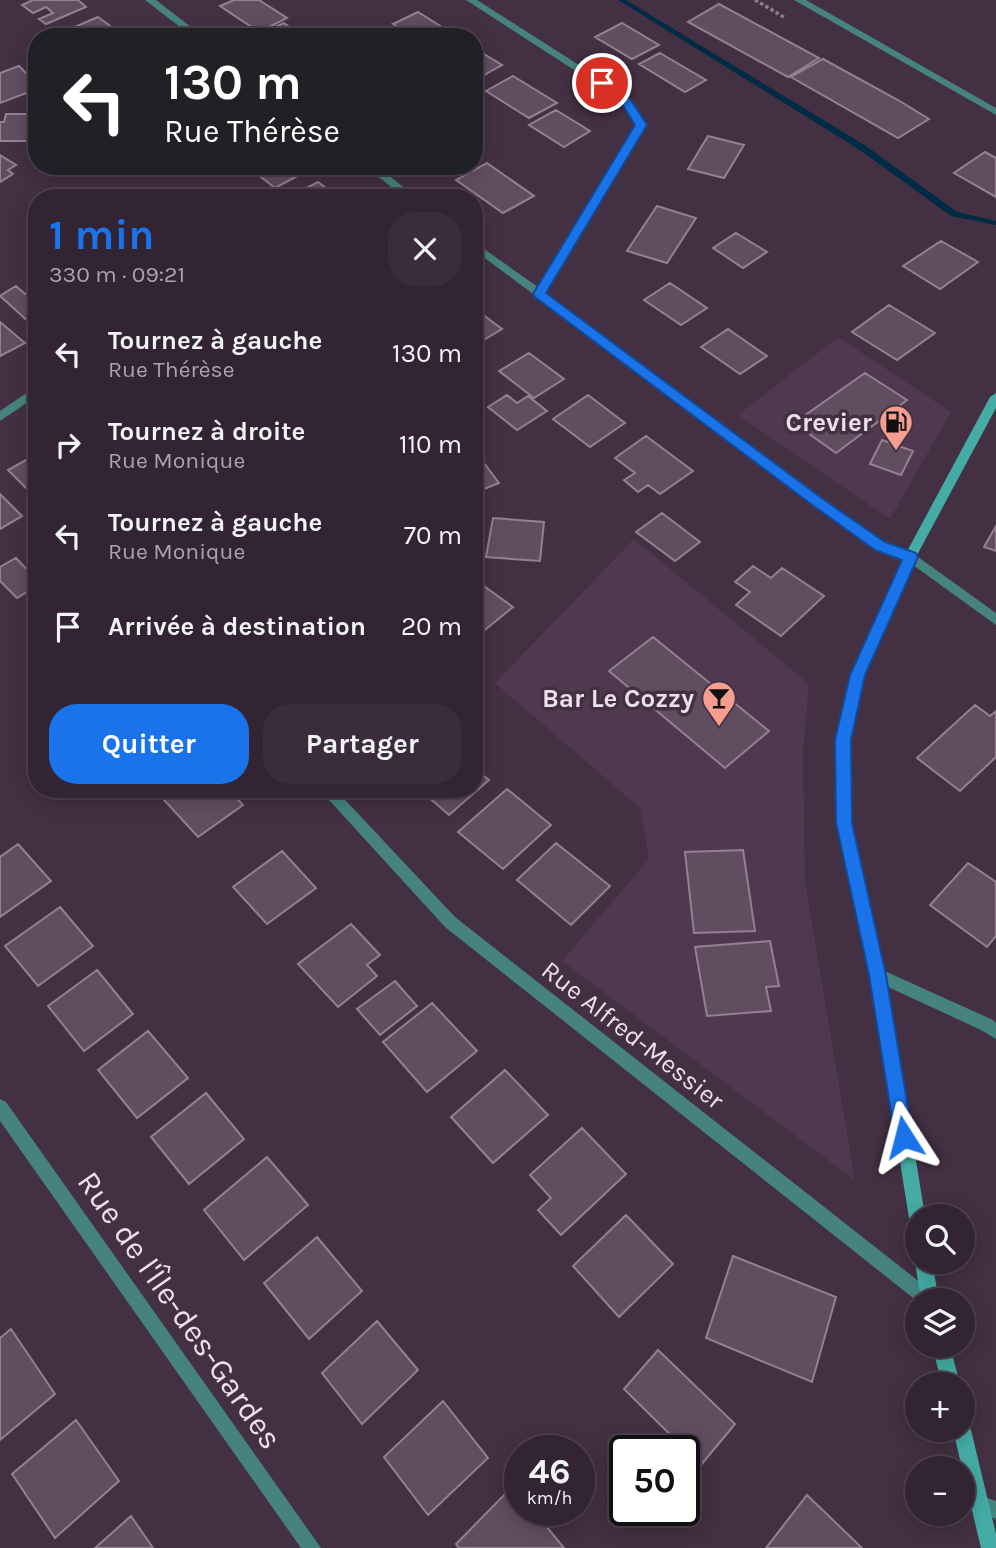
<!DOCTYPE html>
<html lang="fr">
<meta charset="utf-8">
<style>
:root{--surface:#322432;--page:#3a2c3a;--text:#f1f3f6;--muted:#a8a4ac;--line:#4d414d;--accent:#1a73e8}
body{margin:0;font-family:Karla,sans-serif;background:var(--page);color:var(--text);height:100vh;display:flex;flex-direction:column;font-size:26px;white-space:nowrap}
*{box-sizing:border-box;margin:0}
p{font-size:23px;color:var(--muted)}
.icon{flex:none;width:38px;height:38px;fill:none;stroke:currentColor;stroke-width:2;stroke-linecap:round;stroke-linejoin:round}
.map{position:relative;flex:1;overflow:hidden}
.panel{position:absolute;left:28px;top:189px;width:455px;height:609px;display:flex;flex-direction:column;background:var(--surface);border-radius:28px;box-shadow:0 4px 18px #0003,0 0 0 2px var(--line)}
.panel>*{flex:none}
.guide{position:absolute;left:28px;top:28px;width:455px;height:147px;border-radius:28px;box-shadow:0 4px 18px #0003,0 0 0 2px var(--line);background:#202124;color:#fff;overflow:hidden}
.buttons{position:absolute;left:905px;top:1204px;display:grid;gap:14px}
.buttons a{display:grid;place-items:center;width:70px;height:70px;border-radius:50%;background:var(--surface);box-shadow:0 4px 18px #0003,0 0 0 2px var(--line);font-size:35px}
.speed{position:absolute;left:504px;top:1435px;display:flex;gap:14px;font-size:35px;font-weight:700;text-align:center}
.speed>*{display:grid;place-content:center;width:91px;height:91px;border-radius:50%;background:var(--surface);box-shadow:0 4px 18px #0003,0 0 0 2px var(--line);line-height:1}
.speed small{font-size:18px;font-weight:400}
.speed .limit{border:4px solid #111;border-radius:10px;background:#fff;color:#111}
.pin{position:absolute;display:grid;place-items:center;width:60px;height:60px;color:#fff;margin:-30px;border:4px solid #fff;border-radius:50%;box-shadow:0 2px 7px #0007}
.me{position:absolute;width:77px;margin:-38px;rotate:351deg;stroke-linejoin:round;filter:drop-shadow(0 0 5px #0008)}
.turn{display:flex;align-items:center;gap:24px;height:147px;padding:0 21px;font-size:32px}
.turn .icon{width:91px;height:91px;stroke-width:2.5}
.turn b{display:block;font-size:49px;line-height:60px}
.round{display:grid;place-items:center;flex:none;width:74px;height:74px;border-radius:28px;background:var(--page)}
.headline{display:flex;align-items:center;justify-content:space-between;height:119px;padding:0 21px}
h1{font-size:42px;font-weight:700;line-height:52px;color:var(--accent)}
.primary-button{display:flex;gap:14px;margin-top:auto;padding:14px 21px}
.primary-button a{flex:1;height:80px;border-radius:28px;background:var(--accent);color:#fff;font-size:28px;font-weight:700;line-height:80px;text-align:center}
.primary-button a+a{background:var(--page);color:var(--text)}
ul{padding:0;list-style:none}
li{display:flex;align-items:center;gap:21px;height:91px;padding:0 21px}
li div{flex:1}
li b{display:block;font-size:26px}
li em{font-style:normal}
.map>svg:first-child{display:block}
</style>
<div class="map">
<svg width="996" height="1548" viewBox="0 0 996 1548">
<rect width="100%" height="100%" fill="#433042"/>
<path fill="#50384f" d="M838,337L951,412L890,519L738,415Z
M634,539L809,684L803,750L805,882L855,1180L562,961L649,859L640,808L495,683Z"/>
<g fill="none" stroke-linecap="round" stroke-linejoin="round">
<path fill="#002b44" fill-rule="evenodd" d="M618,0H626L866,146L957,212L996,221V225L951,216L860,150Z"/>
</g>
<path fill="#614d60" stroke="#957f93" stroke-width="2" d="M33,0H78L86,7L46,24L39,19L53,13L46,7L33,13L22,5Z
M234,0H259L287,18L259,32L220,6Z
M719,4L819,58L788,77L688,22Z
M418,12L450,32L439,37H413L393,24Z
M98,17L124,36L80,37L70,29Z
M284,23L293,30L278,37L269,30Z
M622,23L659,45L632,59L595,37Z
M474,48L502,65L475,80Z
M660,53L706,80L685,92L639,64Z
M823,59L898,100L929,119L898,138L791,77Z
M19,66L37,84V89L0,103V73Z
M513,76L557,103L529,118L486,91Z
M556,110L590,131L564,147L529,125Z
M6,114H37L36,141H0V122H4Z
M708,136L744,145L724,178L688,169Z
M985,152L996,158V197L954,173Z
M0,155L16,165L8,170L13,174L0,182Z
M487,163L534,196L503,213L456,180Z
M247,166H294L303,173L275,188Z
M318,182L339,198H287Z
M657,206L696,218L667,263L627,251Z
M736,233L767,252L743,268L713,248Z
M941,241L978,262L940,289L903,266Z
M670,283L707,308L681,325L644,300Z
M16,286L25,294L37,288V320L30,323L0,296Z
M889,305L935,333L897,360L852,332Z
M474,308L502,329L474,346Z
M0,322L25,343L0,356Z
M728,329L767,356L740,374L701,347Z
M529,353L564,379L534,398L499,371Z
M865,373L907,400L836,453L794,423Z
M507,395L517,403L528,396L547,411L517,430L488,407Z
M588,395L625,423L590,447L553,419Z
M646,436L693,471L660,494L648,485L638,492L624,480L635,473L615,458Z
M882,440L913,451L901,475L870,464Z
M37,454V495L34,496L8,470Z
M478,455L499,483L474,493V456Z
M0,494L22,516L0,529Z
M662,513L700,542L675,561L636,532Z
M493,518L544,522L540,561L486,557Z
M996,526V551L984,547Z
M16,558L37,580V586L17,598L0,581V567Z
M753,566L771,578L782,568L824,596L781,636L736,605L750,592L735,582Z
M474,579L513,607L475,638H474Z
M653,637L769,731L725,768L609,671Z
M975,705L990,716L996,711V757L960,791L917,758Z
M474,768L489,780L449,815L419,789H474Z
M154,789H228L243,805L198,837Z
M507,789L551,825L503,869L458,832Z
M556,843L610,886L571,925L517,880Z
M18,844L51,881L0,917V857Z
M743,850L755,931L694,933L685,852Z
M282,851L316,888L267,924L233,887Z
M968,863L996,882V936L987,947L930,905Z
M60,907L93,946L38,986L5,946Z
M351,924L380,955L367,965L377,976L338,1007L298,964Z
M770,941L779,986L766,987L771,1011L707,1016L695,947Z
M97,970L133,1014L84,1051L48,1006Z
M395,981L417,1006L380,1035L357,1009Z
M432,1003L477,1051L427,1092L383,1042Z
M148,1031L188,1078L137,1118L98,1070Z
M505,1070L548,1115L493,1163L451,1117Z
M206,1093L244,1139L189,1184L151,1137Z
M582,1128L626,1174L561,1235L538,1210L551,1198L530,1175Z
M267,1157L308,1205L244,1260L204,1210Z
M626,1215L673,1264L619,1317L573,1266Z
M317,1237L362,1291L309,1339L264,1283Z
M733,1256L836,1297L812,1382L706,1338Z
M377,1321L418,1370L362,1424L322,1373Z
M11,1329L55,1394L0,1440V1338Z
M658,1350L735,1424L701,1465L624,1389Z
M443,1401L488,1458L428,1515L384,1457Z
M76,1420L119,1481L55,1538L12,1474Z
M513,1486L520,1494V1510H533L564,1548H459L456,1544Z
M807,1495L862,1548H766Z
M131,1516L153,1548H95Z"/>
<g fill="none" stroke-linecap="round" stroke-linejoin="round">
<path stroke="#8d7d8c" stroke-width="3.5" stroke-dasharray="3.5 2.5" stroke-linecap="butt" d="M755,0L784,17"/>
<path fill="#46837e" fill-rule="evenodd" d="M145,0H156L204,37H193Z
M466,0H477L626,95L646,125L545,293L884,543L914,554L996,613V625L906,560L876,549L474,250V242L538,287L636,125L619,99Z
M365,166H377L417,198H405Z
M37,386V396L0,421V411Z
M319,789H335L455,917L935,1294L938,1300L917,1301L445,927Z
M878,968L993,1020L996,1023V1039L981,1030L873,980L870,975L873,970Z
M0,1099L6,1102L321,1548H301L0,1121Z
M981,1496L996,1501V1519L974,1512L972,1505L974,1498Z"/>
<path fill="#46837e" fill-rule="evenodd" d="M794,0H806L996,108V115Z"/>
<path fill="#44aca5" fill-rule="evenodd" d="M996,393V408L916,557L864,675L850,740L851,823L886,975L925,1216H917V1226L911,1224L909,1218L870,975L837,823L836,740L850,675L904,557L990,397Z
M917,1258V1262H932L939,1300H921L915,1262Z
M932,1346H950L960,1384H942Z
M962,1421L968,1424L971,1430L996,1534V1548H981L953,1430H962Z"/>
</g>
<path fill="#1a73e8" stroke="#114b97" stroke-width="2" d="M598,80C621,78 636,108 647,125L546,293L820,497L885,542L916,553L918,557L865,675L851,740L852,823L886,975L913,1137L910,1143L904,1146L897,1143L895,1137L869,975L836,823L835,740L850,675L902,560L875,550L811,504L535,297L533,294L635,125L619,99L598,85Z"/>
<defs>
<g id="fuel-pin" transform="scale(1.75)"><path d="M0 17L-7.5 6A9.5 9.5 0 1 1 7.5 6Z" fill="#f59d8e" stroke="#433042"/><path d="M-5.5-6h7V0h2V4h1.3V-2.5L3-4.5l.8-.8L6-3V5H2.5V1h-1V6h-7ZM-4.2-4.7v3.2H.2V-4.7Z" fill="#111"/></g>
<g id="bar-pin" transform="scale(1.75)"><path d="M0 17L-7.5 6A9.5 9.5 0 1 1 7.5 6Z" fill="#f59d8e" stroke="#433042"/><path d="M-6-5H6L.8 .8V4.5H3.5V6h-7V4.5H-.8V.8Z" fill="#111"/></g>
</defs>
<g fill-rule="evenodd">
<use href="#fuel-pin" x="896" y="422"/>
<use href="#bar-pin" x="719" y="698"/>
</g>
<g text-anchor="middle" stroke-width="7" stroke-linejoin="round" paint-order="stroke">
<g font-size="26" font-weight="bold" fill="#ece0eb" stroke="#433042" text-anchor="end">
<text x="872" y="431">Crevier</text>
<text x="694" y="707">Bar Le Cozzy</text>
</g>
<g font-size="26" fill="#ece0eb" stroke="#433042">
<text transform="translate(633 1035) rotate(38)" y="9">Rue Alfred-Messier</text>
</g>
<g font-size="32" fill="#ece0eb" stroke="#433042">
<text transform="translate(180 1310) rotate(55)" y="11">Rue de l'Île-des-Gardes</text>
</g>
</g>
</svg>
<div class="buttons">
<a><svg class="icon" aria-label="search" viewBox="0 0 24 24"><circle cx="10" cy="10" r="6"/><path d="M15 15l6 6"/></svg></a>
<a><svg class="icon" aria-label="layers" viewBox="0 0 24 24"><path d="M12 4l9 5-9 5-9-5zM3 14l9 5 9-5"/></svg></a>
<a>+</a>
<a>−</a>
</div>
<div class="speed"><div>46<small>km/h</small></div><div class="limit">50</div></div>
<div class="pin" style="left:602px;top:83px;background:#d93025"><svg class="icon" aria-label="arrive" viewBox="0 0 24 24"><path d="M6 21V4h12l-3 4 3 4H6"/></svg></div>
<svg class="me" style="left:904px;top:1137px" viewBox="-20 -20 40 40"><path d="M0-17L14 15 0 8-14 15z" fill="#1a73e8" stroke="#fff" stroke-width="4"/></svg>
<div class="guide">
<div class="turn"><svg class="icon" aria-label="left" viewBox="0 0 24 24"><path d="M17 20v-9H6M10 6l-5 5 5 5"/></svg><div><b>130 m</b>Rue Thérèse</div></div>
</div>
<section class="panel">
<div class="headline"><div><h1>1 min</h1><p>330 m · 09:21</p></div><a class="round"><svg class="icon" aria-label="close" viewBox="0 0 24 24"><path d="M6 6l12 12M18 6L6 18"/></svg></a></div>
<ul>
<li><svg class="icon" aria-label="left" viewBox="0 0 24 24"><path d="M17 20v-9H6M10 6l-5 5 5 5"/></svg><div><b>Tournez à gauche</b><p>Rue Thérèse</p></div><em>130 m</em></li>
<li><svg class="icon" aria-label="right" viewBox="0 0 24 24"><path d="M7 20v-9h11M14 6l5 5-5 5"/></svg><div><b>Tournez à droite</b><p>Rue Monique</p></div><em>110 m</em></li>
<li><svg class="icon" aria-label="left" viewBox="0 0 24 24"><path d="M17 20v-9H6M10 6l-5 5 5 5"/></svg><div><b>Tournez à gauche</b><p>Rue Monique</p></div><em>70 m</em></li>
<li><svg class="icon" aria-label="arrive" viewBox="0 0 24 24"><path d="M6 21V4h12l-3 4 3 4H6"/></svg><div><b>Arrivée à destination</b></div><em>20 m</em></li>
</ul>
<div class="primary-button"><a>Quitter</a><a>Partager</a></div>
</section>
</div>
